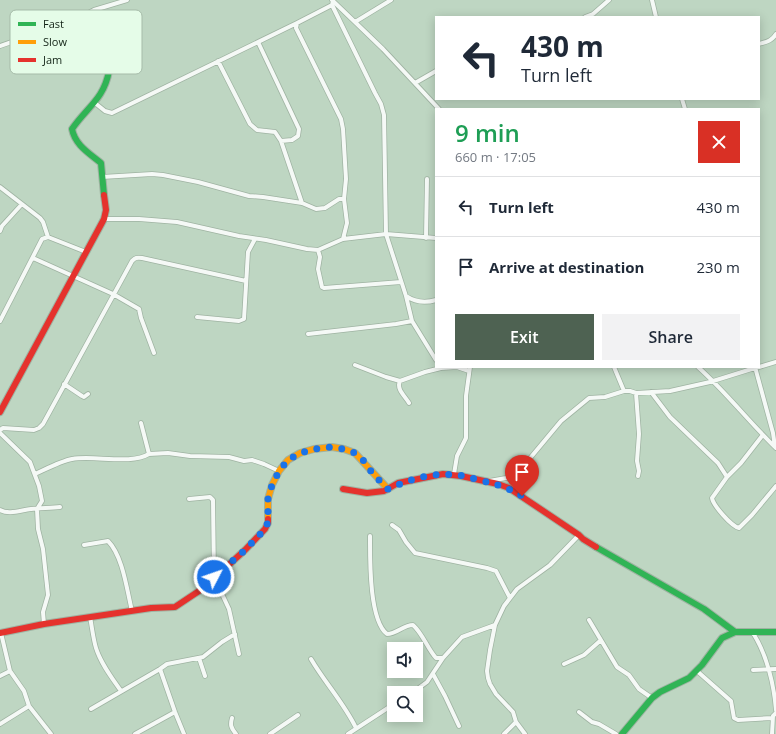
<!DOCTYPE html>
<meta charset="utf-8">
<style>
:root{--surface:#fff;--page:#f2f2f3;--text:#1f2937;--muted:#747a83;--line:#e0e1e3;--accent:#4e6252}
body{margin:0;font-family:"Open Sans",sans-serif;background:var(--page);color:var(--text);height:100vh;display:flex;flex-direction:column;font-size:15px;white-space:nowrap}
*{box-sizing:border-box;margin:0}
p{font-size:13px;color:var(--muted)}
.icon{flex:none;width:22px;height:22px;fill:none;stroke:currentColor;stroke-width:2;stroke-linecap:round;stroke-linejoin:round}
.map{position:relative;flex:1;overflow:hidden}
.details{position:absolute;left:435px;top:108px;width:325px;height:260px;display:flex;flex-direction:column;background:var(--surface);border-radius:0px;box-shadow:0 2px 10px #0003}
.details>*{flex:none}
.banner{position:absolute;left:435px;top:16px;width:325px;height:84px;border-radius:0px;box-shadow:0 2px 10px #0003;background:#fff;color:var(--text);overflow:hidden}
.controls{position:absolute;left:387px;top:642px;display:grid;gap:8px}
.controls a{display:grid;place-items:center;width:36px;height:36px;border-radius:0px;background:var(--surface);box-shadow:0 2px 10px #0003;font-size:20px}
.pin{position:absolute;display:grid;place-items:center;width:34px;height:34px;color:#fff;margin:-41px -17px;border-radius:50% 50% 50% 0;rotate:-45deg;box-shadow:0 0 4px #0007}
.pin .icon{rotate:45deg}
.me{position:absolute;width:44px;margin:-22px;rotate:49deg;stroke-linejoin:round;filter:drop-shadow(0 0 3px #0008)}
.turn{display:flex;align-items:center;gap:14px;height:84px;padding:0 20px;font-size:18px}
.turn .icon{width:52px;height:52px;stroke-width:2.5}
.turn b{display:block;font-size:28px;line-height:34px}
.round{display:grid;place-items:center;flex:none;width:42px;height:42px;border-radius:0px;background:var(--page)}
.summary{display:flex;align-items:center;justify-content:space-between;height:68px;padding:0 20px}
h1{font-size:24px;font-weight:600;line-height:30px;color:#1e9e55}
.action{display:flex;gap:8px;margin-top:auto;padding:8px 20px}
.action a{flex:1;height:46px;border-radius:0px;background:var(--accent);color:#fff;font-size:16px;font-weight:600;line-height:46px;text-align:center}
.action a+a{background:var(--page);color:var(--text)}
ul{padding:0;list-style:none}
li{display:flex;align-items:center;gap:12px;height:60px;padding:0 20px;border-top:1px solid var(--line)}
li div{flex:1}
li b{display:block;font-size:15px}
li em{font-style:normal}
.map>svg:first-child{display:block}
</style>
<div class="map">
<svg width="776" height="734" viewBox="0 0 776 734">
<rect width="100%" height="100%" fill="#bed6c2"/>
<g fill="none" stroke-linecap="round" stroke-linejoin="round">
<g stroke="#9fb3a2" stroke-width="5.5">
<path id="street" d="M332,0L383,49L439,109
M652,0L656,17
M333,1L332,5L375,93L381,104L384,115L386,234L406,296C415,302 426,303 436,300
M332,5L297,23L296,28L341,119L343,129L346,179L344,199L347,223L343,239
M585,17L593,14L609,0
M355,22L391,0
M258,42L299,129L298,136L292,140L281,141
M759,44C766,42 772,41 776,34
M0,46L43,31L67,24L94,10L127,0
M218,61L250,124L257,130L275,132L281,141L302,203
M415,83L436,71
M682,99L685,109
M95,103L105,111L112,113L297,23
M102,177L152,174L163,175L198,182L249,196L263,197L302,203L316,209L325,208L339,199H344
M0,187L40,218L43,222L48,237
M104,219H139L177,222L239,236L266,240L307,249L318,250L343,239L386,234L436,238
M0,231L2,226L22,204
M426,238L427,179
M318,250L320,257L318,269L322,287L324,288L401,282
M33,258L113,294L139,309L141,318L154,353
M406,296L412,321L436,360
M197,317L239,321L244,319L248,252L255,239
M0,321L42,239L48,237L86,252
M308,334L396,324L412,321
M355,365L386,377L400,381L425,372L441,368L457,367
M457,367L469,371
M614,367L624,391
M698,367C726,392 749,422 776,448
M755,367L773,433L775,447
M759,367L776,362
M400,381C396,389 405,396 409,403
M64,384L82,396L84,397L88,394
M651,392L670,417L718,463L727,477
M636,393L639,434L637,461L639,471L638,476
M0,430L3,428L34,430L39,428L43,424L132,261C135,258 137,257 142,258L246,281
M0,433L30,462L39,486L42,501L37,509L38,529L43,549L48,595L43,612L44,624
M762,436L741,463L727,477L712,498C713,505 731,526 739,528L752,515L776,486
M149,454L168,453L190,456L229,457L244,461L252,460L264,464L279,471
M35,474C46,469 61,461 72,459C94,455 131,465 149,454L141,423
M454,474L457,456L466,438V396L470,367
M489,481L506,478L521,469L561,421L589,398L605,397L624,391H630L636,393L670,391L710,382L758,367
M519,494L521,469
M189,499L210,497L213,500L214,577
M0,510C9,515 21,510 31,509C41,508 51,508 60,507
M392,525L399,530L406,542L415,553L487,568L496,571L510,598
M370,536C370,559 369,620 387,634C397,634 403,625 413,625C423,634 427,648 436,658H443
M84,545L108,541C123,556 127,591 132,611
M207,584L222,594L229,609L239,654
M90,617C92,627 93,638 96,648C101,664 112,678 121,691
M589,620L617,667L629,675L639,689L652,698
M1,633L10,671L24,691L29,706L51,734
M753,633C767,655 774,685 776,710
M199,658L205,676
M311,659C325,683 344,703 356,728
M564,664L584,655L601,640
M160,669L175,712L184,734
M753,670L776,669
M697,671L731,701L734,718L738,720L772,718
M433,674L445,696L459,726
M0,676L10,671
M412,693L427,682L443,658L462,637L495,625
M91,709L160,669L167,664L203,657L222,642L235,634
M579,712L592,722L599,724L616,734
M232,718C230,725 231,728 236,734
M0,724L29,706
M135,734L175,712
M270,734L298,715
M348,734L394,704
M504,734L516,722
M525,734L516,722L513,712L496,694L490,684L488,678L487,671L490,650L495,625L504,606L517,589L550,565L579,535
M772,734L773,716L776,713"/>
</g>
<g stroke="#9fb3a2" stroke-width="8">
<path id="fast" d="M104,195L101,163C89,153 75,145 72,129C87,107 104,99 109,71
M596,547L704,609L735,632H776
M622,734L652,698L660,692L689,678L702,665L722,638L735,632"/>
</g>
<g stroke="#9fb3a2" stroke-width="8">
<path id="slow" d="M268,519V499L272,485L279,471L288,460L300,453L314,449L332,447L344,449L355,453L388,489"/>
</g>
<g stroke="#9fb3a2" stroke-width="8">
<path id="jam" d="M0,412L104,219L106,210L104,195
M343,489L367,493L384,491L398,483L443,474L461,476L498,484L509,488L579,535L583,539L596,547
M0,633L44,624L151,608L175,607L202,589L245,550L265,529L268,523V519"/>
</g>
<use href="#street" stroke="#f5f9f6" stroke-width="4"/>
<use href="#fast" stroke="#30b455" stroke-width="6"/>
<use href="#slow" stroke="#ff9f0a" stroke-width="6"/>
<use href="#jam" stroke="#e5322d" stroke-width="6"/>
</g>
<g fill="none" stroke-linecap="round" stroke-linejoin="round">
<path stroke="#1a73e8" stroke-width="7" stroke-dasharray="0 12.6" d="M214,577L245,550L265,529L268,522V499L272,485L279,471L288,460L300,453L314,449L332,447L344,449L355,453L364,461L373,474L388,489C408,480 432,472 454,475C463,475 471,478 479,480C496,484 507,487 522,496"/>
</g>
<rect x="10" y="10" width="132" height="64" rx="6" fill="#e5fce8" stroke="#a6bba9" stroke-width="1"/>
<rect x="18" y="22" width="18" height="4" fill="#30b455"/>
<rect x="18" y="40" width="18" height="4" fill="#ff9f0a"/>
<rect x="18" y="58" width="18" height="4" fill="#e5322d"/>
<g font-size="11" fill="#122316">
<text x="43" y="28">Fast</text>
<text x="43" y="46">Slow</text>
<text x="43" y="64">Jam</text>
</g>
</svg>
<div class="controls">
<a><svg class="icon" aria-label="sound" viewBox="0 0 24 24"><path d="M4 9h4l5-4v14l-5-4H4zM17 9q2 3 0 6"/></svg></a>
<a><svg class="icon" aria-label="search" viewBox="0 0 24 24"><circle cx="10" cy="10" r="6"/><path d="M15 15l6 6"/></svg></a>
</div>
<div class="pin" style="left:522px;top:496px;background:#d93025"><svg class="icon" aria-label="arrive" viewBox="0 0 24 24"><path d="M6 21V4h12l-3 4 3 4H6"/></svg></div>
<svg class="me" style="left:214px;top:577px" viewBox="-20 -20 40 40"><circle r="17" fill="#1a73e8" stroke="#fff" stroke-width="3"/><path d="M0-11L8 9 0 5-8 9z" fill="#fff"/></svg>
<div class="banner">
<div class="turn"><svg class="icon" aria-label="left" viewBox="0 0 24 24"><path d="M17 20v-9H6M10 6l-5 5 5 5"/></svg><div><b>430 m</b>Turn left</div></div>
</div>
<section class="details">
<div class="summary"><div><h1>9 min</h1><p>660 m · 17:05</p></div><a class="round" style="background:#d93025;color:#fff"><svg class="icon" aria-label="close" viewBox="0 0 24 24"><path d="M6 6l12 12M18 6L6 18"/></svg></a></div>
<ul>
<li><svg class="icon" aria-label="left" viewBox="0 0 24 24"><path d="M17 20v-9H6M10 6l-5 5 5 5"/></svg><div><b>Turn left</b></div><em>430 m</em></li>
<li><svg class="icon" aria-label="arrive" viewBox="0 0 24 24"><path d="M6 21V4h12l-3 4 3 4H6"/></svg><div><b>Arrive at destination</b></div><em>230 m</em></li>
</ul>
<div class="action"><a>Exit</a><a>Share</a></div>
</section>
</div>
